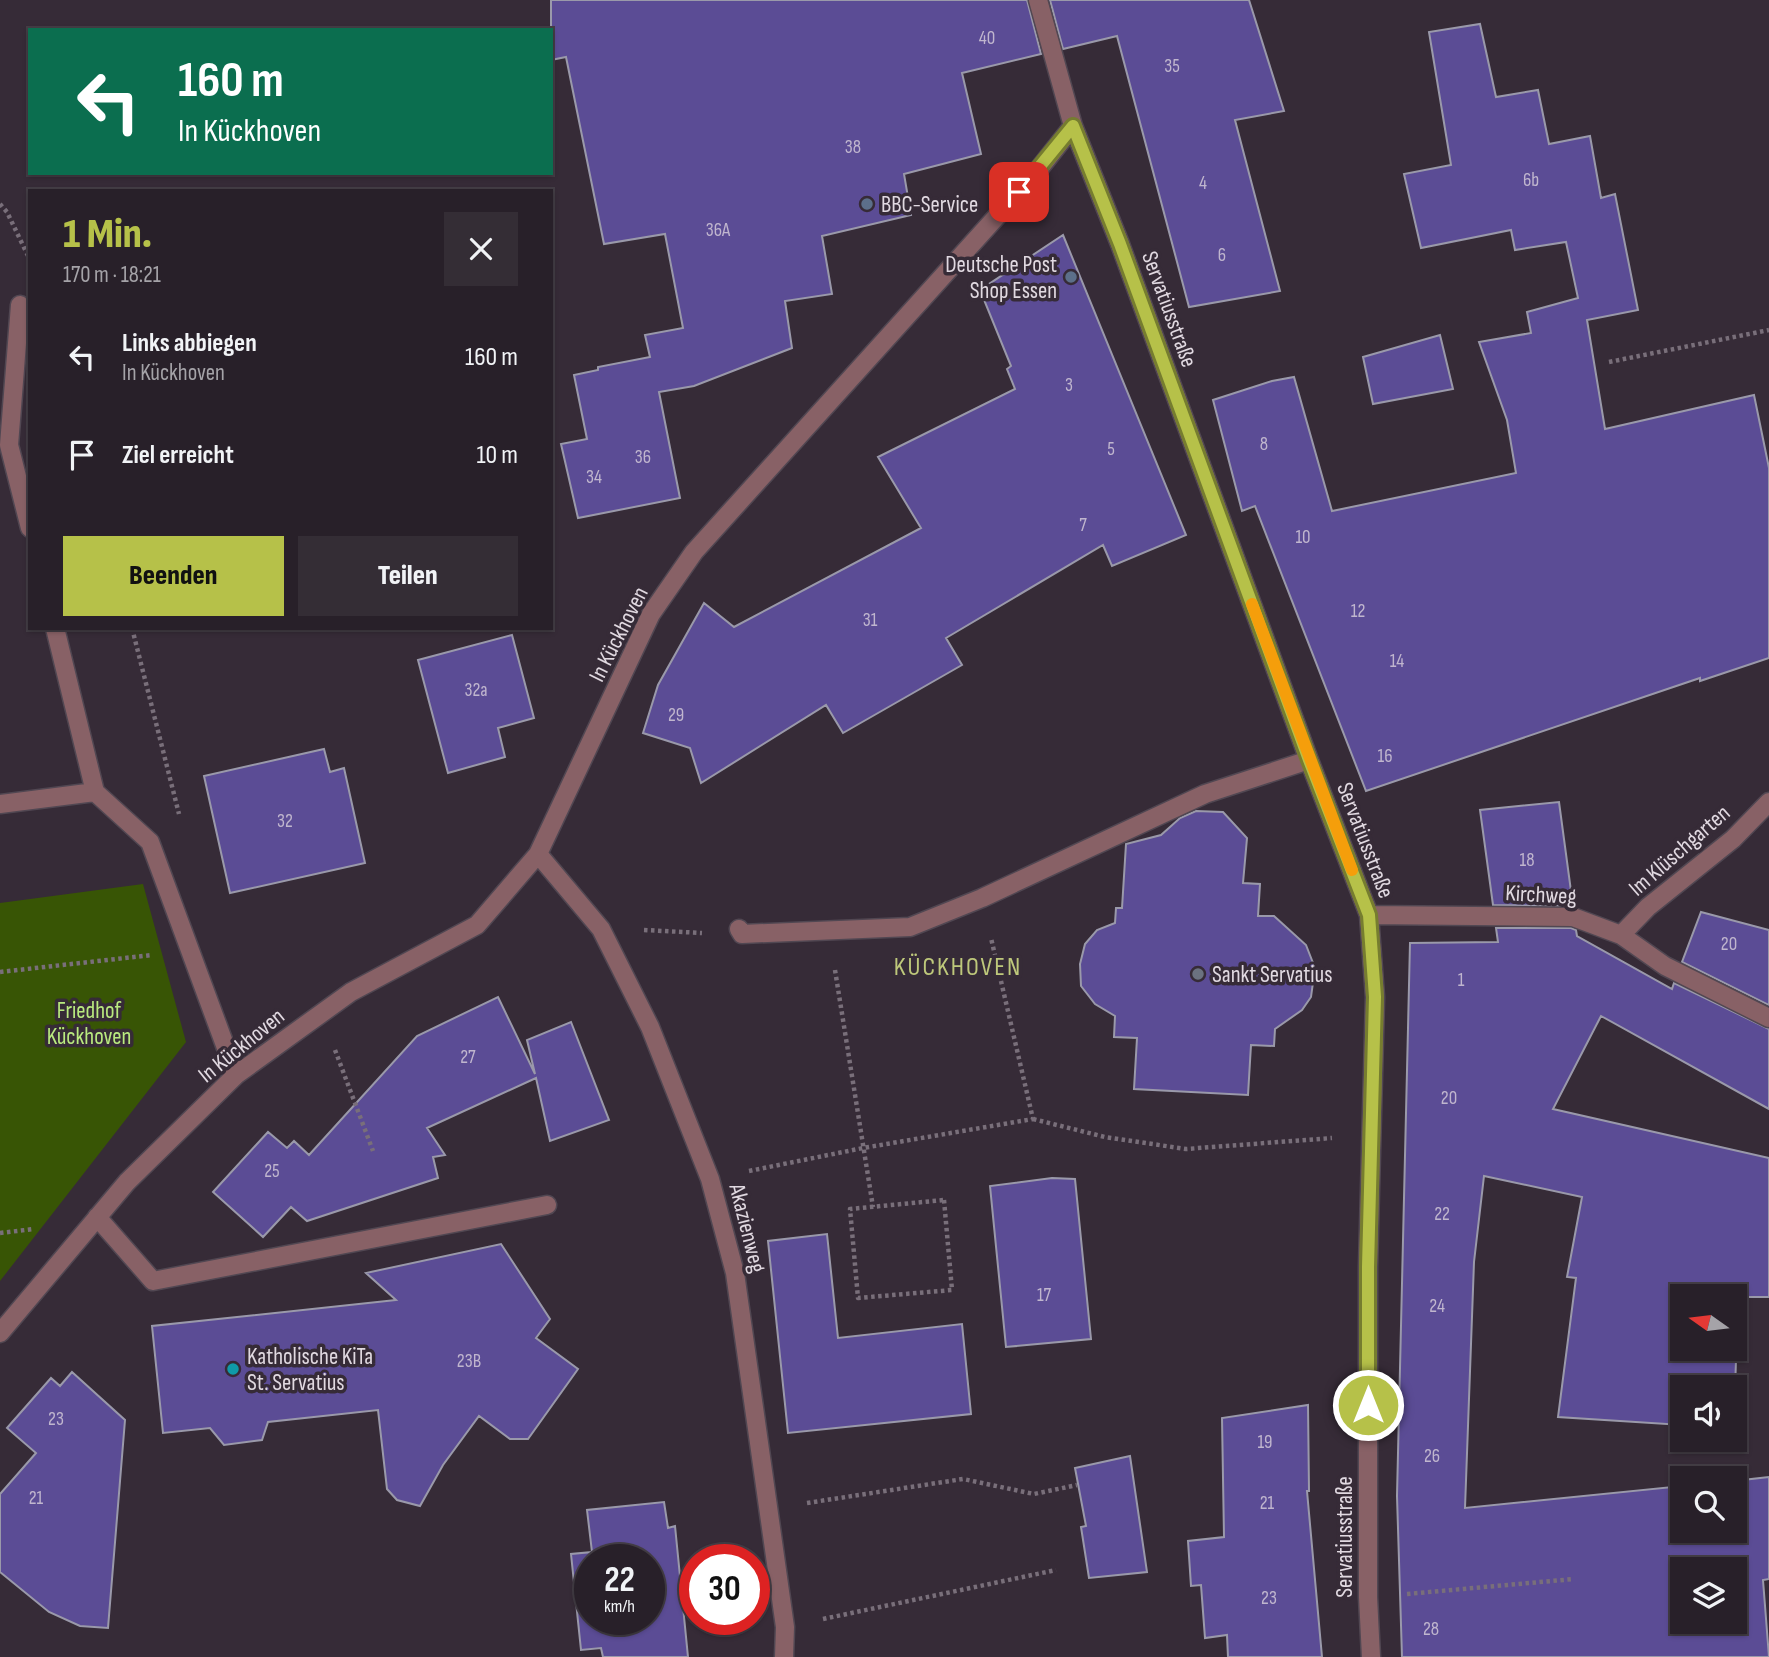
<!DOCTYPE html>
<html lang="de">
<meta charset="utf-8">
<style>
:root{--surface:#282029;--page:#342d35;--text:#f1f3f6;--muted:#a5a3a8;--line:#443e46;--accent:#b6c149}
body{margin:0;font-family:"Sofia Sans Condensed",sans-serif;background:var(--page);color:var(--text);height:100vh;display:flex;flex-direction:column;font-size:26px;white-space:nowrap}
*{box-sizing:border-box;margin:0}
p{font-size:23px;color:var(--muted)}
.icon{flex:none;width:38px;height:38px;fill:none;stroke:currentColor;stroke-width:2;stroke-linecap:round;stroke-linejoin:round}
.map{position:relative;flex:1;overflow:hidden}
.sheet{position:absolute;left:28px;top:189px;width:525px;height:441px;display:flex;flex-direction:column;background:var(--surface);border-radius:0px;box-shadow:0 2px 5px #0004,0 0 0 2px var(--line)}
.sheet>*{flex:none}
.hud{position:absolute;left:28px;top:28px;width:525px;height:147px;border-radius:0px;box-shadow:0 2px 5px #0004,0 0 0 2px var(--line);background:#0b6e4f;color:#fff;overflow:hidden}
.needle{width:46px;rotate:284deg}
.fabs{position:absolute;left:1670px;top:1284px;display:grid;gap:14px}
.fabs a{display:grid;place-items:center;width:77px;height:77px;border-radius:0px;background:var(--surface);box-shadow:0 2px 5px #0004,0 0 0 2px var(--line);font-size:35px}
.speed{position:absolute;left:574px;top:1544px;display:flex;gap:14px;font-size:35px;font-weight:700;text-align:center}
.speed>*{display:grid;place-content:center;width:91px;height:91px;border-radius:50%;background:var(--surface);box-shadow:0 2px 5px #0004,0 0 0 2px var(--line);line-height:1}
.speed small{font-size:18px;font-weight:400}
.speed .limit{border:10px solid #d22;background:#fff;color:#111}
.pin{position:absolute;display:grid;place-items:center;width:60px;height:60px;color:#fff;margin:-30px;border-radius:14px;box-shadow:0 4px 10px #0006}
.me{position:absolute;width:77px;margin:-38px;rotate:0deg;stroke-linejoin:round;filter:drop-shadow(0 0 5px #0008)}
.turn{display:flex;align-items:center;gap:24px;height:147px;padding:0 35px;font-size:32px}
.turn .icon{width:91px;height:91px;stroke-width:2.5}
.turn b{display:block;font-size:49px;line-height:60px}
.round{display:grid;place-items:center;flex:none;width:74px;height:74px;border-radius:0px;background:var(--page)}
.summary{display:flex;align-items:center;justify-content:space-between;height:119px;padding:0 35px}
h1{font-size:42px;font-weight:800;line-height:52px;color:var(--accent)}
.action{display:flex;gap:14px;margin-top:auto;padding:14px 35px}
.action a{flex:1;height:80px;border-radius:0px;background:var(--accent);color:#111;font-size:28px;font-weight:800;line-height:80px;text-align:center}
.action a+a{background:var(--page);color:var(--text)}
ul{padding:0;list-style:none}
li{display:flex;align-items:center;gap:21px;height:98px;padding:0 35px}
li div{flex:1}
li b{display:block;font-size:26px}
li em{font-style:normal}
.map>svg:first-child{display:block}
</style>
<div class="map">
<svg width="1769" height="1657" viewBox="0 0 1769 1657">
<rect width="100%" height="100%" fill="#362b37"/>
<path fill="#385505" d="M143,884L186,1042L0,1281V903Z"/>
<path fill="#5b4c95" stroke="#9a99aa" stroke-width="2" fill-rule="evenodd" d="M551,0H1027L1041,54L962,73L981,154L904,174L911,215L822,236L832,294L785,301L792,348L694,386L659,392L680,498L578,518L561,444L587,439L574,375L598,370V367L650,357L645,335L683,328L665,234L604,244L566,57L551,60Z
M1050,0H1249L1284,111L1235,120L1280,291L1189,307L1117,36L1063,49Z
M1480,24L1496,97L1538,90L1549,144L1590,136L1601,198L1615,194L1638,310L1587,320L1605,429L1754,395L1769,468V658L1700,681V678L1366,791L1255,506L1242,511L1213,400L1272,381L1294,377L1332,511L1516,473L1507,420L1479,342L1531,333L1527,312L1578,298L1566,242L1515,250L1511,230L1421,248L1404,174L1451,165L1429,32Z
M1063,235L1186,535L1112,566L1103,545L946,638L962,665L843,733L826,705L701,783L690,748L643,733L658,685L704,603L734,627L921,528L878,457L1015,389L1007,369L1011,366L980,290Z
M1440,335L1453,389L1373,404L1363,357Z
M512,635L534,718L498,728L505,757L448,773L418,660Z
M324,749L330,772L344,768L365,863L230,893L204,776Z
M1559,802L1573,906L1493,905L1480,810Z
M1196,811L1223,812L1247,838L1243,883L1260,884L1258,916H1274L1306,945L1315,968L1311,997L1302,1010L1275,1029L1274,1046L1251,1045L1248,1095L1134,1089L1137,1038L1114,1037L1115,1016L1095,1004L1081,986L1080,964L1085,944L1097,930L1115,923L1116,908H1122L1126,844L1161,835L1180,818Z
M1701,912L1769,930V1005L1682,962Z
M1496,928H1571L1576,930L1577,936L1672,989L1674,983L1769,1029V1109L1601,1016L1553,1109L1769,1158V1297H1738L1734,1422V1388H1682V1425L1558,1417L1576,1278L1567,1277L1582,1197L1484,1176L1474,1262L1465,1508L1682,1486V1531H1734V1481L1769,1477V1579L1763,1580L1769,1657H1402L1397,1496L1410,943L1498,942ZM1682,1297H1734V1349H1682ZM1682,1570H1734V1622H1682Z
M498,997L535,1074L527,1040L571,1022L609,1120L550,1141L536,1078L427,1128L445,1155L433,1157L438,1178L307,1221L291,1207L263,1237L213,1192L268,1132L287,1148L294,1141L309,1155L417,1036Z
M1052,1178L1075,1179L1091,1339L1006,1347L990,1186Z
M827,1234L838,1338L962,1324L971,1414L788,1433L768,1241Z
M501,1244L550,1319L536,1338L578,1369L528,1439H510L479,1416L443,1465L420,1506L397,1500L387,1489L378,1410L268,1422L262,1440L224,1445L210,1428L163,1433L152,1326L396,1300L366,1273Z
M72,1372L125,1420L108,1628L80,1626L49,1612L0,1572V1494L36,1453L7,1428L51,1378L60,1386Z
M1308,1405L1309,1491H1307L1322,1657H1228L1227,1635L1205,1638L1201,1585L1191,1586L1188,1541L1224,1537L1222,1418Z
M1130,1456L1147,1572L1089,1578L1081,1527L1086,1526L1075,1468Z
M664,1502L668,1528L675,1526L688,1657H603L601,1648L581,1650L571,1554L592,1552L587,1510ZM590,1559H649V1619H590Z"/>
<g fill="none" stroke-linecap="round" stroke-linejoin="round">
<g stroke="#514752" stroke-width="21">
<path id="minor" d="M1073,126L1120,244L1309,760L1369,915L1375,997L1368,1267V1597L1371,1657
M20,305L9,445L30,528
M55,628L95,792
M0,804L95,792L150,842L236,1075
M538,854L601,929L650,1027L710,1179L735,1273L785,1627L784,1657
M1369,915L1573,917L1621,935L1665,966L1769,1018
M739,929L742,934L910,927L982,898L1205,794L1309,760
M1621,935L1648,907L1733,839L1769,802
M97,1217L153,1281L547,1205
M0,1333L127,1182L236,1075L351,992L477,925L538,854L651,614L694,552L1035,174L1073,126L1038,0"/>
</g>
<path stroke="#796f7a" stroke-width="4.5" stroke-dasharray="3.5 3.5" stroke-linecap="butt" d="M0,204L7,212L30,260
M1609,362L1769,330
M132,628L179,814
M644,930L702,933
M835,970L873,1207
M0,972L152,955
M335,1050L373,1151
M1033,1119L1105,1137L1186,1149L1332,1138
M749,1171L863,1148L1033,1119L991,938
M944,1200L952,1290L858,1298L850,1209Z
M0,1233L34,1229
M807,1503L963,1479L1034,1494L1077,1485
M1407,1594L1574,1579
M823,1619L1056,1570"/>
<use href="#minor" stroke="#886166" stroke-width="18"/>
</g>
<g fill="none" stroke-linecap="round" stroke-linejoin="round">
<g stroke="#767d2f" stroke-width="18">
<path id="route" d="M1019,192L1073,126L1120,244L1309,760L1369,915L1375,997L1368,1267V1405"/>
</g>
<use href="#route" stroke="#b6c149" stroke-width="12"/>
<path stroke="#f59e0b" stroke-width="12" d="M1252,604L1352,870"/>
</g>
<g fill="#5c6f8a" stroke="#362b37" stroke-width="2.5">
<circle cx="867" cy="204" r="7"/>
<circle cx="1071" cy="277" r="7"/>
</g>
<circle fill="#6b7280" stroke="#362b37" stroke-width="2.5" cx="1198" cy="974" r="7"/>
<circle fill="#0f9aa8" stroke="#362b37" stroke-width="2.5" cx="233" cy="1369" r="7"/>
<g text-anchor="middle" stroke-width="7" stroke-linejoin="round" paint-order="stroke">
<g font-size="19" fill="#c0b6ce">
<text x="987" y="44">40</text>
<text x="1172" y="72">35</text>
<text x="853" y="153">38</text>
<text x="1531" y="186">6b</text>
<text x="1203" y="189">4</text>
<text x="718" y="236">36A</text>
<text x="1222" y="261">6</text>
<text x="1069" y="391">3</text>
<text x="1264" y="450">8</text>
<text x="1111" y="455">5</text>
<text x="643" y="463">36</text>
<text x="594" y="483">34</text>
<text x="1083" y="531">7</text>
<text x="1303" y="543">10</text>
<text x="1358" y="617">12</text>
<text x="870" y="626">31</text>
<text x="1397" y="667">14</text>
<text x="476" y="696">32a</text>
<text x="676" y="721">29</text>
<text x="1385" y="762">16</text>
<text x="285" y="827">32</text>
<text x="1527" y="866">18</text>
<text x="1729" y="950">20</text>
<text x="1461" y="986">1</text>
<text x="468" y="1063">27</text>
<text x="1449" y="1104">20</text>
<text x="272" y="1177">25</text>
<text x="1442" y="1220">22</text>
<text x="1044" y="1301">17</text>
<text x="1437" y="1312">24</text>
<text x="469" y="1367">23B</text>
<text x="56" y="1425">23</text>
<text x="1265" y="1448">19</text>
<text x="1432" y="1462">26</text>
<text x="36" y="1504">21</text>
<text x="1267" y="1509">21</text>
<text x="1269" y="1604">23</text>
<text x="1431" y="1635">28</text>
</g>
<g font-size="23" fill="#e1d9e1" stroke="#362b37" text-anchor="start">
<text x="881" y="212">BBC-Service</text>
<text x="1057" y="272" text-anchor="end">Deutsche Post<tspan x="1057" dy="26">Shop Essen</tspan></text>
<text x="1212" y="982">Sankt Servatius</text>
<text x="247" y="1364">Katholische KiTa<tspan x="247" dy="26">St. Servatius</tspan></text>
</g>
<g font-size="23" fill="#e1d9e1" stroke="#362b37">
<text transform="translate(1170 309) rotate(70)" y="8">Servatiusstraße</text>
<text transform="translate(618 634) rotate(-63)" y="8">In Kückhoven</text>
<text transform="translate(1366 840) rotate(69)" y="8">Servatiusstraße</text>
<text transform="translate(1679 850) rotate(-41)" y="8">Im Klüschgarten</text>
<text transform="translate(1541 894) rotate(3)" y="8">Kirchweg</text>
<text transform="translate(241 1045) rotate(-39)" y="8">In Kückhoven</text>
<text transform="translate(748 1228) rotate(76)" y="8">Akazienweg</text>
<text transform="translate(1344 1537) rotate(-90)" y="8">Servatiusstraße</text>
</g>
<g font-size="23" fill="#b9ea7f" stroke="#362b37">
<text x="89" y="1018">Friedhof<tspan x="89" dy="26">Kückhoven</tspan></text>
</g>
<g font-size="26" letter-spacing="2" fill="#bec87b" stroke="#362b37">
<text x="958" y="975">KÜCKHOVEN</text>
</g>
</g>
</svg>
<div class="fabs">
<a><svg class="needle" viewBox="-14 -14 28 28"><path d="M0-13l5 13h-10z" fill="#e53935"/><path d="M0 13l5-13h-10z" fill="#a5a3a8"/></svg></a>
<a><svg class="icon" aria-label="sound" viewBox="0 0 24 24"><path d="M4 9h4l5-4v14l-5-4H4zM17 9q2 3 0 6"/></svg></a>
<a><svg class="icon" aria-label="search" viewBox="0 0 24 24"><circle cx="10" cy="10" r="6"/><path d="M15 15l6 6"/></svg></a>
<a><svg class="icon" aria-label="layers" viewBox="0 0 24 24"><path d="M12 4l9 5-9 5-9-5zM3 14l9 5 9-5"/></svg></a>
</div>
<div class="speed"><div>22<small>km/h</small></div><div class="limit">30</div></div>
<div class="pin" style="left:1019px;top:192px;background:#d93025"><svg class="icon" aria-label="arrive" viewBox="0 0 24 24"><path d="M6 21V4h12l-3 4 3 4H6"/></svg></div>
<svg class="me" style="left:1368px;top:1405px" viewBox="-20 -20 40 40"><circle r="17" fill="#b6c149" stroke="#fff" stroke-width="3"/><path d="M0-11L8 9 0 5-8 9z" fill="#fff"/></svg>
<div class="hud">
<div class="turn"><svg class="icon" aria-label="left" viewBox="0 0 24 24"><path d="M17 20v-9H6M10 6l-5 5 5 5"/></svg><div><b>160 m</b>In Kückhoven</div></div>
</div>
<section class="sheet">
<div class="summary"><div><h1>1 Min.</h1><p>170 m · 18:21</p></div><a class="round"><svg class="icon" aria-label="close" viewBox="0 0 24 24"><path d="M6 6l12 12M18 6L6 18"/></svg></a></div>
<ul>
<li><svg class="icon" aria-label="left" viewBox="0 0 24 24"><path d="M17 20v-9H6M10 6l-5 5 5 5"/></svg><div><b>Links abbiegen</b><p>In Kückhoven</p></div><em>160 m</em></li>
<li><svg class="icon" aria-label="arrive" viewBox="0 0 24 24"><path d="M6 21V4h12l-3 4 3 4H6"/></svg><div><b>Ziel erreicht</b></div><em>10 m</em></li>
</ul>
<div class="action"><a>Beenden</a><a>Teilen</a></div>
</section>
</div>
